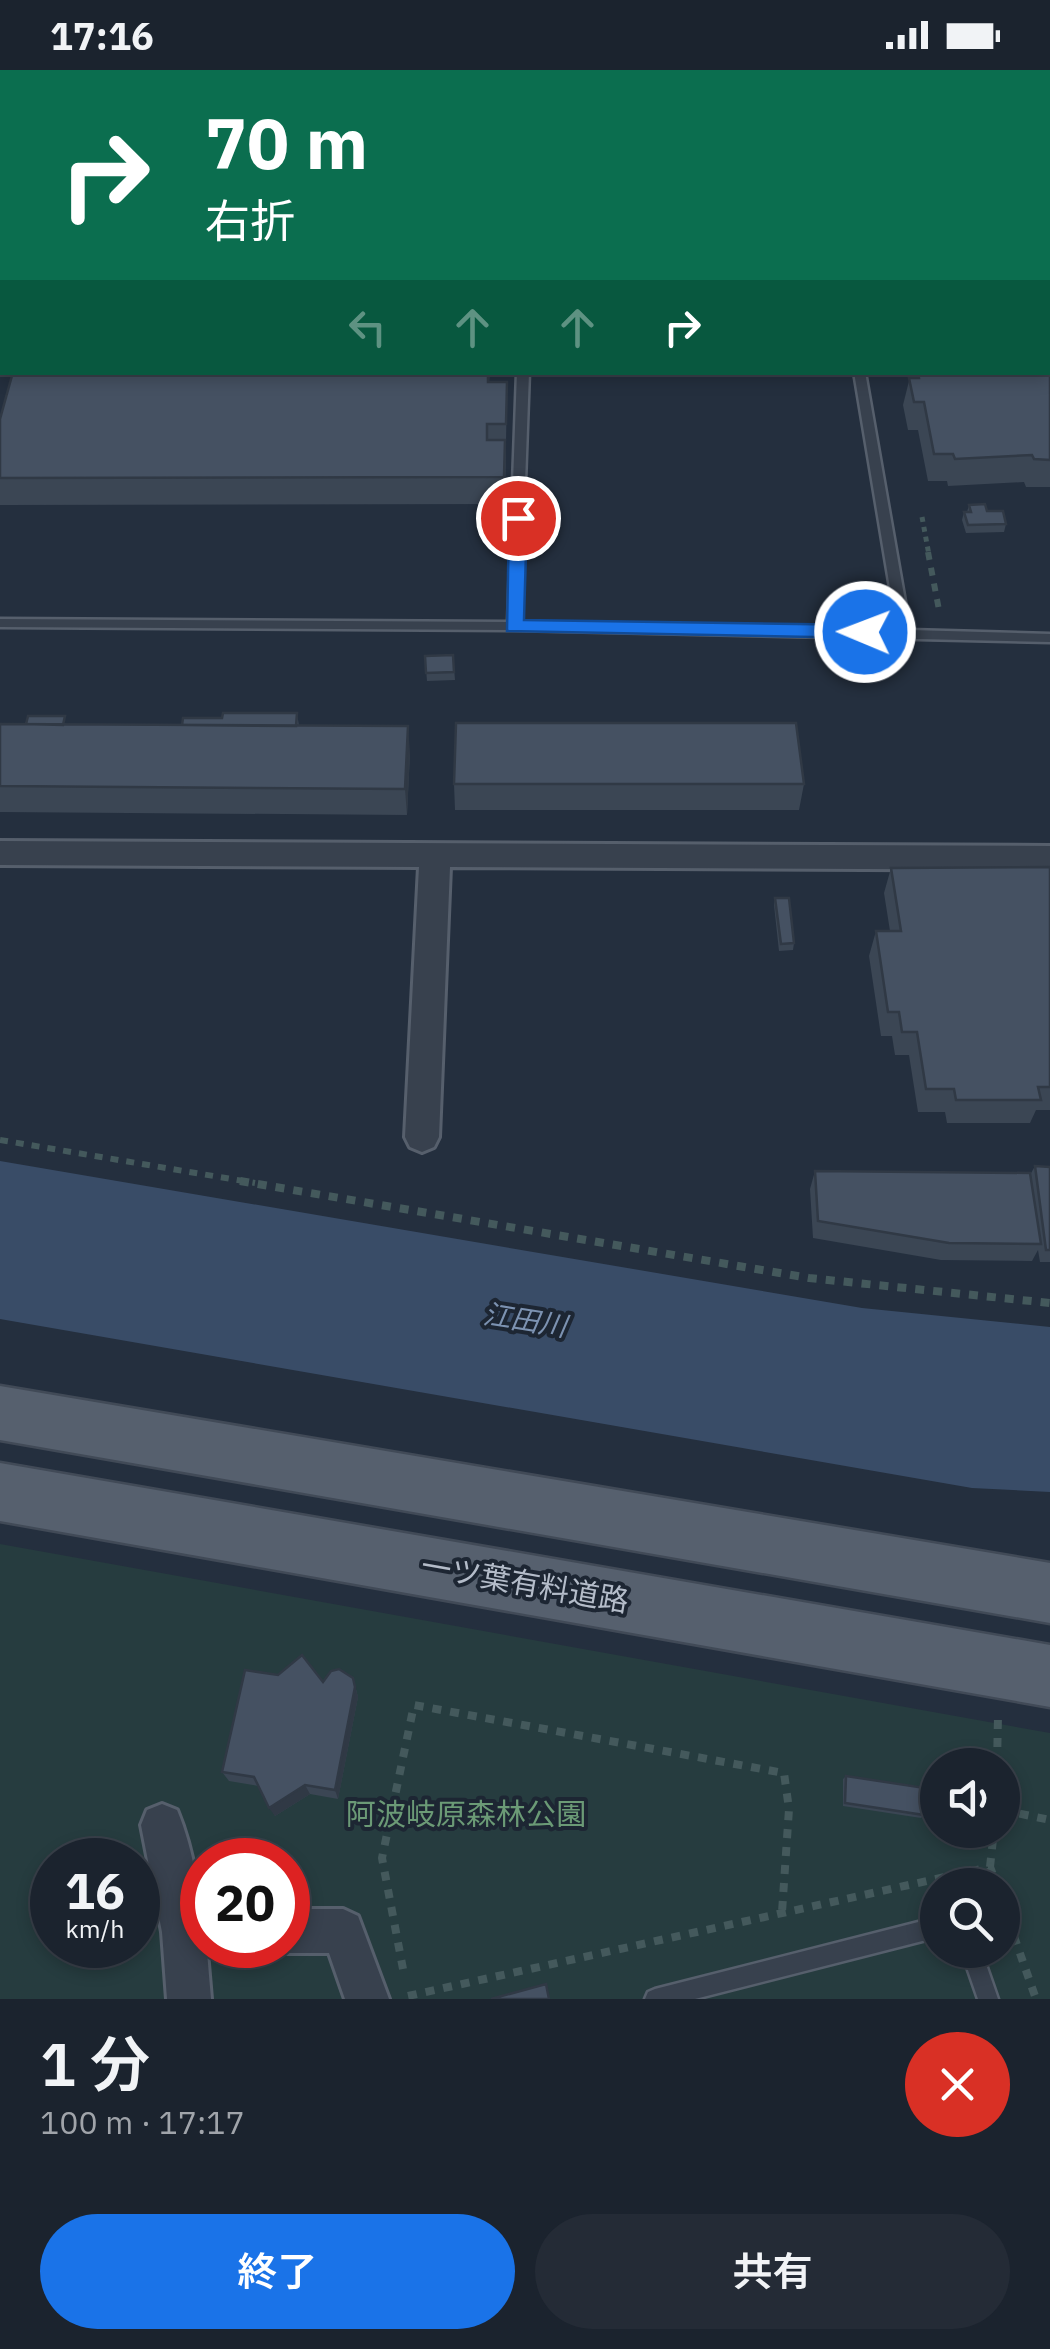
<!DOCTYPE html>
<html lang="ja">
<meta charset="utf-8">
<style>
:root{--surface:#1b232e;--page:#242b36;--text:#f1f3f6;--muted:#a0a4aa;--line:#39404a;--accent:#1a73e8}
body{margin:0;font-family:"IBM Plex Sans","Noto Sans JP",sans-serif;background:var(--page);color:var(--text);height:100vh;display:flex;flex-direction:column;font-size:38px;white-space:nowrap}
*{box-sizing:border-box;margin:0}
p{font-size:32px;color:var(--muted)}
.icon{flex:none;width:55px;height:55px;fill:none;stroke:currentColor;stroke-width:2;stroke-linecap:round;stroke-linejoin:round}
.map{position:relative;height:1929px;overflow:hidden}
.sheet{display:flex;flex-direction:column;background:var(--surface);flex:1}
.sheet>*{flex:none}
.guide{position:absolute;left:0px;top:0px;width:1050px;height:305px;box-shadow:0 5px 15px #0003,0 0 0 2px var(--line);background:#0b6e4f;color:#fff;overflow:hidden}
.buttons{position:absolute;left:920px;top:1678px;display:grid;gap:20px}
.buttons a{display:grid;place-items:center;width:100px;height:100px;border-radius:50%;background:var(--surface);box-shadow:0 5px 15px #0003,0 0 0 2px var(--line);font-size:50px}
.speed{position:absolute;left:30px;top:1768px;display:flex;gap:20px;font-size:50px;font-weight:700;text-align:center}
.speed>*{display:grid;place-content:center;width:130px;height:130px;border-radius:50%;background:var(--surface);box-shadow:0 5px 15px #0003,0 0 0 2px var(--line);line-height:1}
.speed small{font-size:25px;font-weight:400}
.speed .limit{border:15px solid #d22;background:#fff;color:#111}
.pin{position:absolute;display:grid;place-items:center;width:85px;height:85px;color:#fff;margin:-42px;border:5px solid #fff;border-radius:50%;box-shadow:0 2px 10px #0007}
.me{position:absolute;width:110px;margin:-55px;rotate:271deg;stroke-linejoin:round;filter:drop-shadow(0 0 8px #0008)}
.turn{display:flex;align-items:center;gap:35px;height:210px;padding:0 40px;font-size:45px}
.turn .icon{width:130px;height:130px;stroke-width:2.5}
.turn b{display:block;font-size:70px;line-height:85px}
.lanes{display:flex;align-items:center;height:95px;padding:0 40px;background:#0003;justify-content:center;gap:50px;direction:ltr}
.lanes .off{opacity:.35}
.round{display:grid;place-items:center;flex:none;width:105px;height:105px;border-radius:52px;background:var(--page)}
.summary{display:flex;align-items:center;justify-content:space-between;height:170px;padding:0 40px}
h1{font-size:60px;font-weight:600;line-height:75px}
.action{display:flex;gap:20px;margin-top:auto;padding:20px 40px}
.action a{flex:1;height:115px;border-radius:60px;background:var(--accent);color:#fff;font-size:40px;font-weight:600;line-height:115px;text-align:center}
.action a+a{background:var(--page);color:var(--text)}
.status{display:flex;justify-content:space-between;align-items:center;height:70px;padding:0 50px;background:var(--surface);direction:ltr}
.status svg{height:28px;fill:currentColor}
.map>svg:first-child{display:block}
</style>
<div class="status"><b>17:16</b><svg viewBox="0 0 49 12"><path d="M0 12V9h3v3zM5 12V6h3v6zM10 12V3h3v9zM15 12V0h3v12zM26 1h20v11H26zM47 4h2v5h-2z"/></svg></div>
<div class="map">
<svg width="1050" height="1929" viewBox="0 0 1050 1929">
<rect width="100%" height="100%" fill="#242f3e"/>
<path fill="#263c3f" fill-rule="evenodd" d="M0,1474L1050,1663V1929H0ZM938,1695H1002V1760H938ZM52,1790H138V1875H52ZM202,1790H288V1875H202ZM938,1815H1002V1880H938Z"/>
<path fill="#394c67" d="M0,1091L862,1238L1050,1257V1422L972,1418L0,1249Z"/>
<g fill="none" stroke-linecap="round" stroke-linejoin="round">
<g stroke="#565f6c" stroke-width="5">
<path id="lane" d="M71,0H81L79,2H71Z
M526,0H536V2H527Z
M801,0H811L812,2H803Z
M0,242H2V257H0Z
M517,302H529L520,552L897,560L854,302H865L910,560L1050,564V572L514,560L0,557V549L508,552Z
M938,1847V1867L695,1929H645L648,1922L655,1919Z
M961,1880H981L998,1929H978Z"/>
</g>
<g stroke="#565f6c" stroke-width="6">
<path id="street" d="M0,771L1050,776V800L450,797L439,1067L434,1077L422,1082L410,1077L405,1067L419,797L0,795Z
M162,1734L177,1740C194,1781 202,1832 202,1875H219L207,1882L211,1929H167L162,1862L141,1755L147,1740Z
M288,1839H343L358,1846L389,1929H345L329,1883H288L273,1876L288,1875Z"/>
</g>
<g stroke="#414a57" stroke-width="5">
<path id="primary" d="M0,1316L1050,1493V1553L0,1370Z
M0,1393L1050,1575V1637L0,1451Z"/>
</g>
<path stroke="#44595c" stroke-width="5" stroke-dasharray="5 5" stroke-linecap="butt" d="M922,447L929,485"/>
<path stroke="#44595c" stroke-width="6" stroke-dasharray="8 8" stroke-linecap="butt" d="M928,482L939,540
M0,1070L255,1113"/>
<path stroke="#44595c" stroke-width="8" stroke-dasharray="9 9" stroke-linecap="butt" d="M240,1111L809,1208L1050,1233
M997,1695L998,1646
M1002,1740L1050,1750
M990,1797L994,1760
M1002,1832L1036,1929
M403,1899L382,1788L414,1635L784,1703L789,1739L782,1842
M408,1926L990,1797L997,1815"/>
<use href="#lane" fill="#38414e" fill-rule="evenodd"/>
<use href="#street" fill="#38414e" fill-rule="evenodd"/>
<use href="#primary" fill="#56606e" fill-rule="evenodd"/>
</g>
<path fill="#3b4654" d="M1050,232V417H1026L1024,412L948,416L947,411H928L918,360H908L903,335L909,311L907,302H1048Z
M13,302H490L489,312H507L505,434L0,435V349Z
M969,435L987,441L1006,454L1004,462L966,463L962,450L964,442H967Z
M453,585L455,610L427,611L425,586Z
M297,643L299,656L410,683L407,745L0,742V654L182,655Z
M454,714H804L799,740H455Z
M1050,797V1040H1036L1030,1053H947L945,1042H918L909,985H895L892,966H881L869,886L876,861H890L884,823L891,798Z
M775,828L794,873L793,880L779,881L774,835Z
M1035,1096L1050,1097V1192H1040L1038,1180L1032,1191L941,1190L813,1168L810,1119L815,1101L1030,1105Z
M353,1608L358,1627L338,1729L310,1724L275,1746L259,1716L229,1711L222,1702L323,1612Z
M846,1706L924,1745L921,1748L843,1736V1709Z"/>
<path fill="#303945" d="M408,656L410,683L407,745L405,719Z
M353,1608L358,1627L338,1729L335,1720Z
M305,1715L310,1724L275,1746L269,1738Z"/>
<path fill="#455162" stroke="#303945" stroke-width="2.5" d="M96,0H496V2H96Z
M892,0H940L941,2H893Z
M958,0H1002L1003,2H958Z
M1048,223L1050,232V390L1034,389L1032,385L955,389L953,384H934L924,332H914L909,308H919L918,302H1048Z
M13,302H488V312H507L506,354H487V370H505L504,407L0,408V349Z
M985,434L987,441H1003L1006,454L968,455L964,442H971L969,435Z
M453,585L454,602L426,603L425,586Z
M223,643H297L296,656L182,655L183,648H222Z
M28,646H65L63,655L26,654Z
M456,653H796L804,714H454Z
M0,654L408,656L405,719L0,716Z
M1050,797V1017H1038L1041,1030H956L954,1019H926L917,962H902L899,942H888L876,861H901L891,798Z
M775,828H789L794,873L781,874Z
M1035,1096L1050,1097V1180H1046Z
M815,1101L1030,1103L1041,1174L949,1173L818,1151Z
M302,1585L323,1612L331,1601L339,1599L353,1608L355,1617L335,1720L305,1715L269,1738L254,1707L222,1702L245,1600L278,1605Z
M846,1706L925,1718L924,1745L845,1733Z
M546,1914L549,1929H491Z"/>
<path fill="#1a73e8" stroke="#114b97" stroke-width="2.5" d="M518,441L527,448L524,550L865,555L874,562L865,568L507,561L509,448Z"/>
<g text-anchor="middle" stroke-width="8" stroke-linejoin="round" paint-order="stroke">
<g font-size="28" font-style="italic" fill="#7c92b1" stroke="#1d2633">
<text transform="translate(525 1250) rotate(9)" y="10">江田川</text>
</g>
<g font-size="30" fill="#b4bcc9" stroke="#1d2633">
<text transform="translate(525 1514) rotate(10)" y="10">一ツ葉有料道路</text>
</g>
<g font-size="30" fill="#6b9a76" stroke="#1d2633">
<text x="466" y="1755">阿波岐原森林公園</text>
</g>
</g>
</svg>
<div class="buttons">
<a><svg class="icon" aria-label="sound" viewBox="0 0 24 24"><path d="M4 9h4l5-4v14l-5-4H4zM17 9q2 3 0 6"/></svg></a>
<a><svg class="icon" aria-label="search" viewBox="0 0 24 24"><circle cx="10" cy="10" r="6"/><path d="M15 15l6 6"/></svg></a>
</div>
<div class="speed"><div>16<small>km/h</small></div><div class="limit">20</div></div>
<div class="pin" style="left:518px;top:448px;background:#d93025"><svg class="icon" aria-label="arrive" viewBox="0 0 24 24"><path d="M6 21V4h12l-3 4 3 4H6"/></svg></div>
<svg class="me" style="left:865px;top:562px" viewBox="-20 -20 40 40"><circle r="17" fill="#1a73e8" stroke="#fff" stroke-width="3"/><path d="M0-11L8 9 0 5-8 9z" fill="#fff"/></svg>
<div class="guide">
<div class="turn"><svg class="icon" aria-label="right" viewBox="0 0 24 24"><path d="M7 20v-9h11M14 6l5 5-5 5"/></svg><div><b>70 m</b>右折</div></div>
<div class="lanes"><svg class="icon off" aria-label="left" viewBox="0 0 24 24"><path d="M17 20v-9H6M10 6l-5 5 5 5"/></svg><svg class="icon off" aria-label="ahead" viewBox="0 0 24 24"><path d="M12 20V5M6 11l6-6 6 6"/></svg><svg class="icon off" aria-label="ahead" viewBox="0 0 24 24"><path d="M12 20V5M6 11l6-6 6 6"/></svg><svg class="icon" aria-label="right" viewBox="0 0 24 24"><path d="M7 20v-9h11M14 6l5 5-5 5"/></svg></div>
</div>
</div>
<section class="sheet">
<div class="summary"><div><h1>1 分</h1><p>100 m · 17:17</p></div><a class="round" style="background:#d93025;color:#fff"><svg class="icon" aria-label="close" viewBox="0 0 24 24"><path d="M6 6l12 12M18 6L6 18"/></svg></a></div>
<div class="action"><a>終了</a><a>共有</a></div>
</section>
